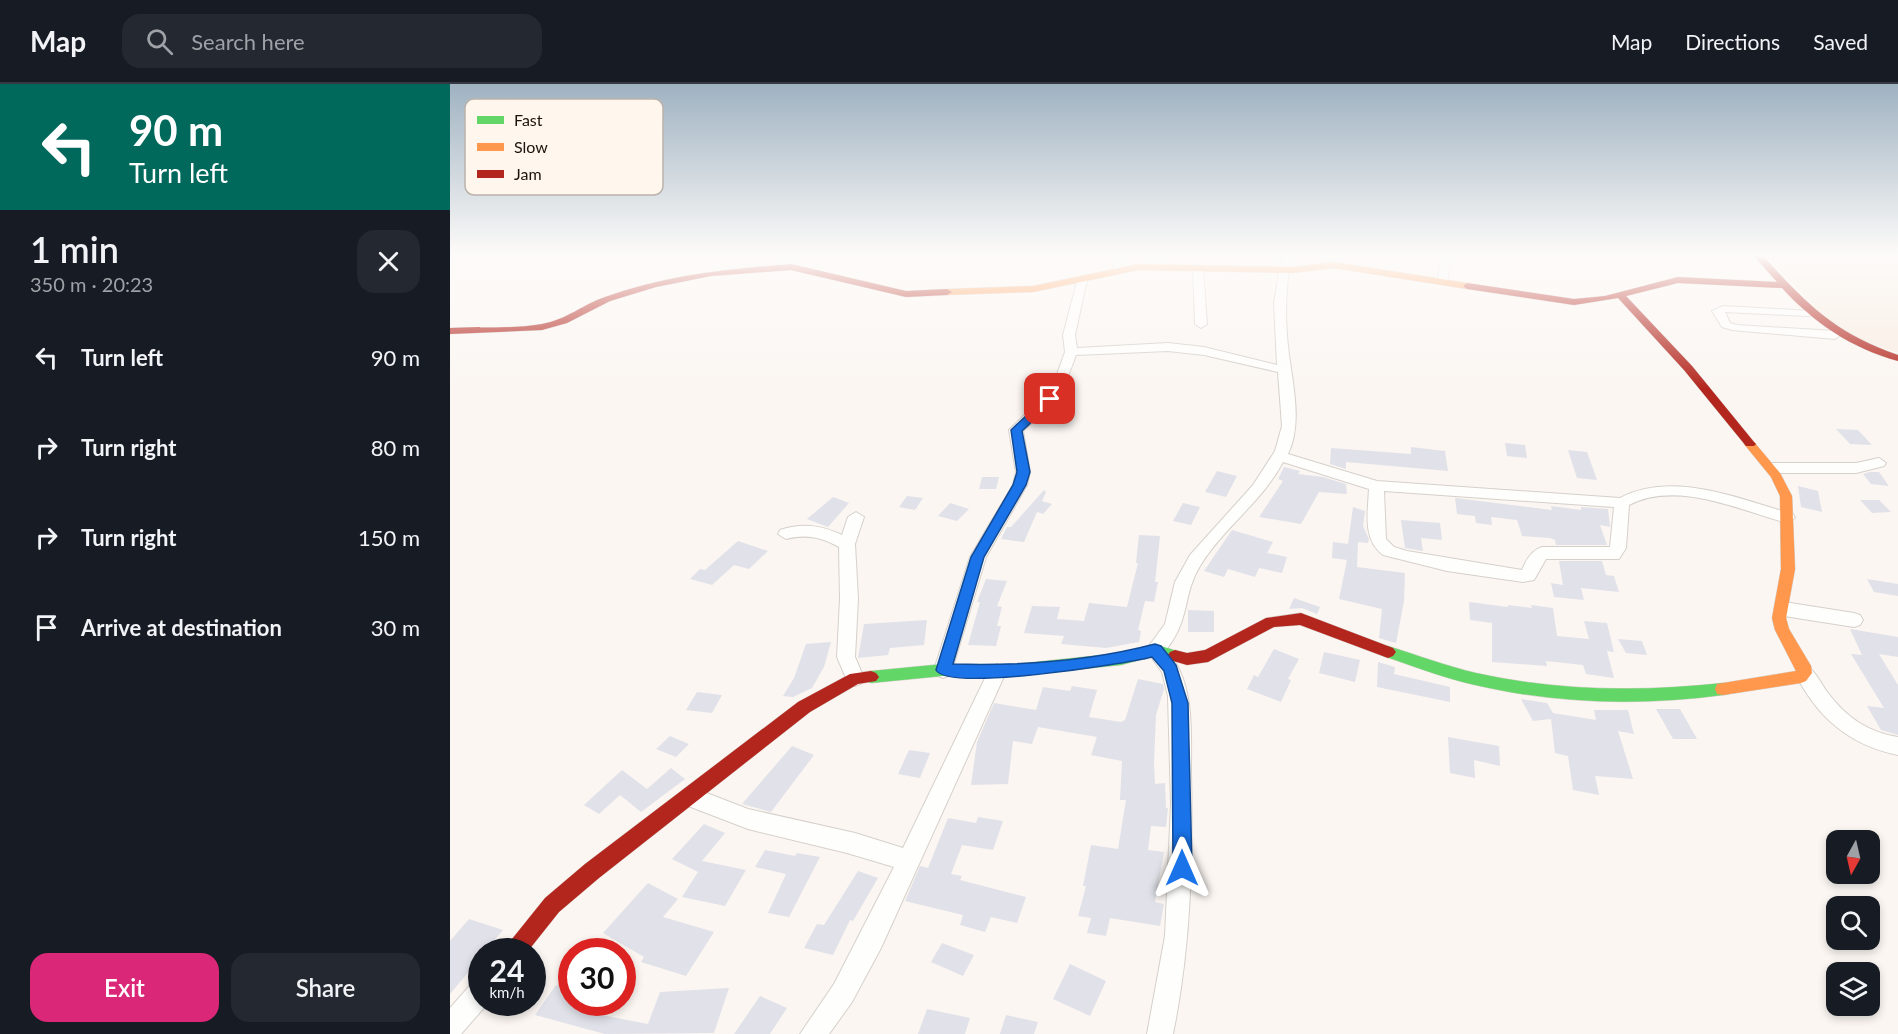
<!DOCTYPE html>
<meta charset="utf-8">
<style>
:root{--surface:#171b24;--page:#242831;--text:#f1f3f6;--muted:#9ea1a6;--line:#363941;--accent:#db2777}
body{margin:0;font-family:Lato,sans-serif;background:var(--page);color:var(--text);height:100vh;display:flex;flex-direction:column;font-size:22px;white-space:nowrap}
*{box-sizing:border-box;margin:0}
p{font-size:20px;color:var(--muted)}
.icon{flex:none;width:33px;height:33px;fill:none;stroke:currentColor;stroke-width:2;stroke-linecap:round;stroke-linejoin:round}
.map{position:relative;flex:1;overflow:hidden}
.side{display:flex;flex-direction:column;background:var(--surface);width:450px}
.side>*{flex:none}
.banner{background:#00695c;color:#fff;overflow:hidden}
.needle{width:39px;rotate:188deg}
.buttons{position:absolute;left:1376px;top:746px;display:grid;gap:12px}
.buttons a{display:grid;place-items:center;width:54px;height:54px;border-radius:12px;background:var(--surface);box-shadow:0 3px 9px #0003;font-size:30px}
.speed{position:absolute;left:18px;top:854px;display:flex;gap:12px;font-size:30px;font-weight:700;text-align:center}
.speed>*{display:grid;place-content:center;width:78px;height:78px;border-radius:50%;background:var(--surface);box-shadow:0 3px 9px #0003;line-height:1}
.speed small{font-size:15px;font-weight:400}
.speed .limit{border:9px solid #d22;background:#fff;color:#111}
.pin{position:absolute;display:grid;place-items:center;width:51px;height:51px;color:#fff;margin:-26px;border-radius:12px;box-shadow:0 3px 9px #0006}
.me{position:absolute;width:66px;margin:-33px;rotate:0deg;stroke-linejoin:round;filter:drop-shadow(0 0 4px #0008)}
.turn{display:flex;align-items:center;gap:21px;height:126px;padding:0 30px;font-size:27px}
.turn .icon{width:78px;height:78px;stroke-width:2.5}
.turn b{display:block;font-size:42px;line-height:51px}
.round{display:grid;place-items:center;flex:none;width:63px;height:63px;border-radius:18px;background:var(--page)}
.head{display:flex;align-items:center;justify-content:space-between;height:102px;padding:0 30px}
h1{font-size:36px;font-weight:600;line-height:45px}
.action{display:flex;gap:12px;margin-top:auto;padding:12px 30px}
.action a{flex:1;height:69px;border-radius:18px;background:var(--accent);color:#fff;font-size:24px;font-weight:600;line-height:69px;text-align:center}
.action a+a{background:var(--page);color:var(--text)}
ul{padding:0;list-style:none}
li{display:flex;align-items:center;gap:18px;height:90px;padding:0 30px}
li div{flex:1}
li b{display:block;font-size:22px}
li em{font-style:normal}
header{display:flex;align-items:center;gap:36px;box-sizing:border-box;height:84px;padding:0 30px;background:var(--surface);border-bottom:2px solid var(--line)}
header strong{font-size:28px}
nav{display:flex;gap:33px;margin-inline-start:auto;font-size:21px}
.search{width:420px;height:54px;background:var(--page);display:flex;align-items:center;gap:15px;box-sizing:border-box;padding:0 21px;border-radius:18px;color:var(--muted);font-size:22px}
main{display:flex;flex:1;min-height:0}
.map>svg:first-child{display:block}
</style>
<header>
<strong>Map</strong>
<div class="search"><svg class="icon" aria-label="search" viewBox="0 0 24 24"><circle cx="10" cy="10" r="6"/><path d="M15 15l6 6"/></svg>Search here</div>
<nav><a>Map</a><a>Directions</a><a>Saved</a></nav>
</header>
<main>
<section class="side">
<div class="banner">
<div class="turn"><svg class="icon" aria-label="left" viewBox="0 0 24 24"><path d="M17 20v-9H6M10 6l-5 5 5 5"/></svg><div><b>90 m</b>Turn left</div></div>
</div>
<div class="head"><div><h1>1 min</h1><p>350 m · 20:23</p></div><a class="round"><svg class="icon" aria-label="close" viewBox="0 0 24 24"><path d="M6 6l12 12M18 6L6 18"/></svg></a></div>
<ul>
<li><svg class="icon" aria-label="left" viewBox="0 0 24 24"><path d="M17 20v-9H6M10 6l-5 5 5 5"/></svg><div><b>Turn left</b></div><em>90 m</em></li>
<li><svg class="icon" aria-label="right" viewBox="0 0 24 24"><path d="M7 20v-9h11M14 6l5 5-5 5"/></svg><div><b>Turn right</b></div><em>80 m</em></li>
<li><svg class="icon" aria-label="right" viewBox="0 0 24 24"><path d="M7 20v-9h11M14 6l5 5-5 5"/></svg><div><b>Turn right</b></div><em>150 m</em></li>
<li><svg class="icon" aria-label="arrive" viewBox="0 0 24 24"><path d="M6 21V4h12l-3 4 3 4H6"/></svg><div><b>Arrive at destination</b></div><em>30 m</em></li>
</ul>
<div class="action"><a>Exit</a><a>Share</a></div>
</section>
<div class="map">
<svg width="1448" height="950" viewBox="0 0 1448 950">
<rect width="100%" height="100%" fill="#fbf6f2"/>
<path fill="#f8ede2" d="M1316,172H1448V269L1390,249Z"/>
<path fill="#e1e1e9" d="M1386,345L1408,346L1422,361L1400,360Z
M1055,359L1075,361L1077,374L1057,372Z
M961,363L995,367L998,387L896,378V385L880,380L881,364L961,370Z
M1118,366L1137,368L1147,396L1127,394Z
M834,383L850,387L848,390L873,393L896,400L897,410L869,408L851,440L809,433L833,397L828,395Z
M767,387L787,392L776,413L755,408Z
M1420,388H1429L1439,402L1421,400L1413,390Z
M532,393H549L546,405H529Z
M1348,402L1368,407L1372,428L1351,423Z
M594,406L596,408L592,417L602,420L593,430L587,428L574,458L551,455L557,443H561Z
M457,412L473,414L465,426L449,423Z
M383,413L399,419L378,443L357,435Z
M1005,414L1102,426L1101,422L1131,426V423L1158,425L1160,443L1150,441L1157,461H1106L1105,456L1100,454L1072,452L1067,436L1041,433L1042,441L1026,439L1025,432L1007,430Z
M1410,416H1429L1441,428L1422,429Z
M500,419L519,425L507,437L488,432Z
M733,419L750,423L741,441L723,437Z
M903,423L915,427L913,442L919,455L918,459L908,458L907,483L955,489L954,517L946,559L929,554L932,525L889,515L897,476L882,474L883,458L898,460Z
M951,436L990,439L992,456L971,454L973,467L955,464Z
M782,446L823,458L817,469L837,473L832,489L809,484L805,493L778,485L774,493L754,487Z
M689,451L710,452L705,498H708L704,518L695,517L688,546L691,547L689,558L656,564L611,560L614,552L574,549L582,522L610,523L607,535L634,537L639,519L677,523L688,479H686Z
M288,457L318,467L299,485L284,481L262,501L240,495L250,485L255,486Z
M1109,477H1152L1156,491L1164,492L1169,508L1131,504L1134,516L1104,513L1101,499L1113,501Z
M536,495L557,497L547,522L552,523L547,542H551L546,562L518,561L530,518H527Z
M1417,495L1448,500V512L1424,508Z
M844,514L870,523L867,530L852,524L839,525Z
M1019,518L1058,523V521L1082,524L1081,521L1103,524L1107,552L1139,555L1134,537L1157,539L1164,568L1157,567L1164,594L1136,590L1133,581L1096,577L1097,582L1042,578V539L1020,536Z
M738,526L764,527V548H738Z
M477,536L474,561L440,564L438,571L408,574L414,540Z
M1400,545L1448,553V573L1429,570L1448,601V651L1431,646L1417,622L1434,624L1401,570L1412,571Z
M1168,555L1192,557L1197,571L1176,569Z
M381,558L374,583L362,604L343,613L333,612L344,594L356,560Z
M824,565L849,575L838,595L841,596L831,618L797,605L804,591L808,593Z
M874,568L910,576L905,598L869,589Z
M928,578L945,583L944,590L1000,603V618L927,603Z
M688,595L713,600L714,605L706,631L704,679L705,700L715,699L716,724H718L716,743L701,742L698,766L714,768L705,818L714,820L710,842L660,834L656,852L637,849L641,834L628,832L636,802H633L641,761L668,765L676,716H670L672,677L641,671L647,653L588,643L582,660L563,657L558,700L521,701L527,658L544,619L586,626L593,603L620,607L622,602L647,606L639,633L671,638L675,636Z
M247,608L272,611L262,629L236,626Z
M1071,615L1097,619L1103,629L1146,636L1144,626H1178L1184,650L1168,647L1183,695L1145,692L1149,711L1123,706L1118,672L1105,669L1101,635L1083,637Z
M1206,625H1230L1247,655H1223Z
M220,652L239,660L226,673L206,665Z
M998,653L1049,662L1050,682L1024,676L1025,694L1000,689Z
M342,662L364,671L321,728L292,720Z
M459,666L480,669L470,694L448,690Z
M221,684L235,695L191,728L170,711L149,730L134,721L172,686L197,705Z
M528,733L553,737L543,766L512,761L501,790L512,792L510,796L576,813L567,839L541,833L535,848L510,841L513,831L455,817L470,782L478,784L498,734L526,739Z
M254,740L275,749L252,777L296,786L275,822L232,813L248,788L222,775Z
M315,766L345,772L347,769L370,773L339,833L318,829L336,790L305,783Z
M408,787L428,794L403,837L400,836L383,871L354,864L367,840L374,841Z
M198,799L228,815L213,833L264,848L236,892L191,878L194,873L153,849Z
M19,835L53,846L35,867H32V872L0,910V857Z
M492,859L524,871L513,892L481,878Z
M620,880L656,897L640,932L603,915Z
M106,901L122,905V918H159L151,931L198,940L210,908L279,904L264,949L155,950L85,931Z
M310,912L337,924L320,950H284Z
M477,925L520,934L515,950H468Z
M556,931L588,938L584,950H550Z"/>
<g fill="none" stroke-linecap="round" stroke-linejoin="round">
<g stroke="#d6d0ca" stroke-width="2">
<path id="street" d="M341,172H353L336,186H328V182Z
M660,172H670L673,187H665Z
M710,172H720L716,186L707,184Z
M832,172H842C836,198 835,224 837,251C839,288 855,335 838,370L927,397L1170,414C1223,386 1288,415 1343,430L1345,434L1337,439C1289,426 1227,396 1179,421L1176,464L1169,475H1096L1084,496L1073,498L997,487L933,471C912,455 918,428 919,405L833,378C812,418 773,444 750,482C732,512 741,534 716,566C745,597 741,647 741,687C743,776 741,862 723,950H697L715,852L721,720L718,612L712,588L696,566L715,540L725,498L740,471L803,401L825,367L832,342L828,288L754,271L718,267L626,271C611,313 605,318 573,347L580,388L577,401L536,473L502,586L500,591L493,594L486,591L484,586L520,473L563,401L566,388L559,346L602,304L615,268L613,251L628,194L637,196L625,251L627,264L718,259L754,263L827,281L824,219ZM934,407L1164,423L1160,463H1092C1082,466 1076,476 1072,486L957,467L944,463L936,455Z
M987,172H997L1000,179L997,199L988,197L990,179Z
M748,181L753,184L757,240L751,244L745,240L743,184Z
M1273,222L1362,227V231L1358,232L1275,228L1280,239L1287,241L1385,247L1391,251L1385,255L1282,246L1272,243L1262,227Z
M1429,374L1436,379L1434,382L1406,389H1322L1315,384L1322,379H1406Z
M406,428L414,433L405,460L408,515L405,573L414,594L412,599L405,602L398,599L387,573L390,515L389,463C370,453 357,450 336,455L328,450L330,446C353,439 370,441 392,451L398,433Z
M1334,518L1404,529L1410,531L1413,536L1410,541L1404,543L1334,532L1328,530L1325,525L1328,520Z
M547,580L554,583L556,588L431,864L402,918L379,950H350L384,900L444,783L397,769L298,745L233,720L230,713L233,706L241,703L298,725L405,749L453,764L538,588L540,583Z
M1354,581C1365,585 1371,600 1378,609C1397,634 1418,648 1448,653V671C1399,661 1367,633 1345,589L1347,584Z
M32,895V918H39L11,950H0V924L23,898Z"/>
</g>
<g stroke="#d6d0ca" stroke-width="1">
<path id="fast" d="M705,560L730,568L733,572L730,576L725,578L705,572L671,581L547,594L493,592L421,599L416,597L413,593L416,589L421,587L493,580L547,582L671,569Z
M938,562C967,571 996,582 1026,589C1108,607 1190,608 1273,599L1279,600L1281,605L1279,610L1273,611C1190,622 1107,620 1025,601C994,594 963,582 933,572L930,568L933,564Z"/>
</g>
<g stroke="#d6d0ca" stroke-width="1">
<path id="slow" d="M884,178L1017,199L1021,202L1017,205L884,184L842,189L688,186L583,208L497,211L492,208L497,205L583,202L688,180L842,183Z
M1300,356L1304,358L1330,389L1342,412L1345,485L1336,534L1339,545L1361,582L1362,589L1356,597L1351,599L1273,611L1267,610L1265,605L1267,600L1346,587L1325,546L1322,534L1331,485L1330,412L1321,393L1294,360Z"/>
</g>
<g stroke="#d6d0ca" stroke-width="1">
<path id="jam" d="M1304,172H1313C1358,221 1383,248 1448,271V277C1401,264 1364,239 1332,204L1228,199L1176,212L1242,282L1304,358L1306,360L1304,362H1296L1234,286L1168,214L1124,221L1017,205L1013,202L1017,199L1124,215L1155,212L1228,193L1327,198Z
M341,180L456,207L497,205L502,208L497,211L456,213L341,186L261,192L206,203L160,217L117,239L92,246L0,250V244C30,243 63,245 92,240C116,236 134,220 155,213C216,191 278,185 341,180Z
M851,529L943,564L946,568L943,572L938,574L850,541L824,543L758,578L737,581L720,576L717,572L720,568L725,566L737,569L755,566L816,534Z
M421,587L426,589L429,593L426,597L408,600L360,628L149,794L109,828L78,867H55L58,860L95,814L135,780L348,618L400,590Z"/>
</g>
<use href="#street" fill="#fefefd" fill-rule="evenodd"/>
<use href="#fast" fill="#63d668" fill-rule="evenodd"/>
<use href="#slow" fill="#ff974d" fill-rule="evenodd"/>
<use href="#jam" fill="#b3261e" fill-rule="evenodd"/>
</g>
<linearGradient id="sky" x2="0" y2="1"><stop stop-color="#9fb2c1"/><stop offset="0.56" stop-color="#fdfbf9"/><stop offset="1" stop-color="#fdfbf9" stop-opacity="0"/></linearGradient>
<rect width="1448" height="305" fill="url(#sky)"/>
<path fill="#1a73e8" stroke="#114b97" stroke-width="1.5" d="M596,313L606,315L572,347L580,388L576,401L534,473L503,580C570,582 640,577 705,560L711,562L726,581L738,619L742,784L739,790L732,793L726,790L723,784L722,619L714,587L702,573C675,580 497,608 486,586L521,473L563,401L567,388L561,346Z"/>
<rect x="15" y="15" width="198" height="96" rx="9" fill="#fff6ee" stroke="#bbb2aa" stroke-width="1.5"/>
<rect x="27" y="32" width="27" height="8" fill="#63d668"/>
<rect x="27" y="59" width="27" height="8" fill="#ff974d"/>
<rect x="27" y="86" width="27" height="8" fill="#b3261e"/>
<g font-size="16" fill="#1b140c">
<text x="64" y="42">Fast</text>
<text x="64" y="69">Slow</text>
<text x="64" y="96">Jam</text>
</g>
</svg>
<div class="buttons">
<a><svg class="needle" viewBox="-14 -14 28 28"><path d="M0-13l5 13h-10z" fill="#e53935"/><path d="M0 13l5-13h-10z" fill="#9ea1a6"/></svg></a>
<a><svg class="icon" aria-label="search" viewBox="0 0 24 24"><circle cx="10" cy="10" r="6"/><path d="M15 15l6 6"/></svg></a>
<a><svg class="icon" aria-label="layers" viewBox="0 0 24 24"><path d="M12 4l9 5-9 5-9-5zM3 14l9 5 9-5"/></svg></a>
</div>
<div class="speed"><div>24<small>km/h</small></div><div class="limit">30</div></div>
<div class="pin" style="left:600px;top:315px;background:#d93025"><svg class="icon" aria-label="arrive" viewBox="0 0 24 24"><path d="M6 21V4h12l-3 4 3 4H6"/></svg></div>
<svg class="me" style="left:732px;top:784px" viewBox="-20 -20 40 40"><path d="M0-17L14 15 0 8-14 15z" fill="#1a73e8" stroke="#fff" stroke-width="4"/></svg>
</div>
</main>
